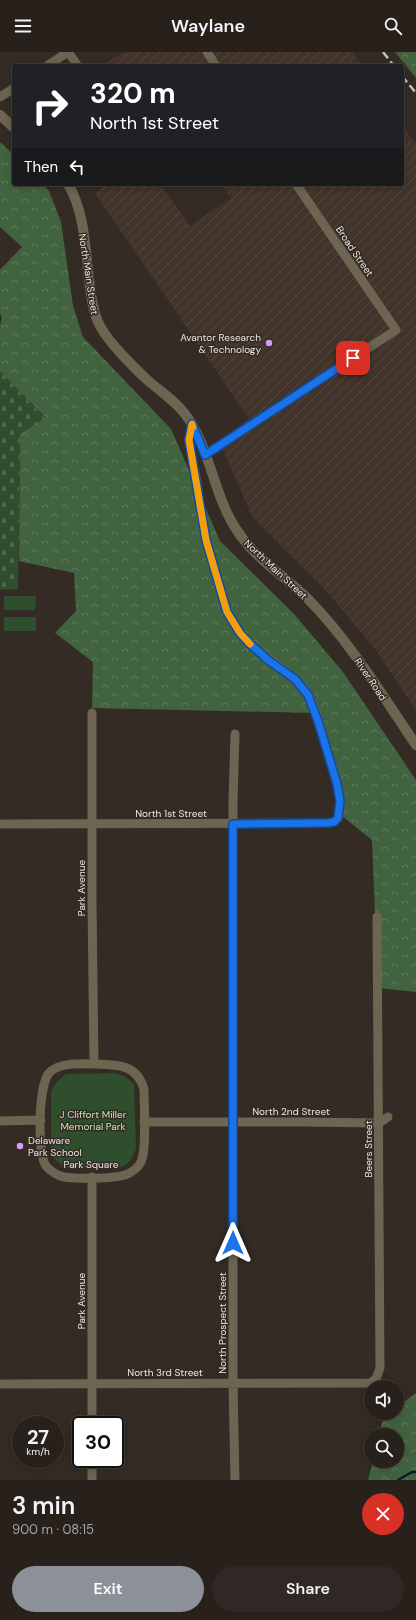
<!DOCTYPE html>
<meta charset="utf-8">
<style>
:root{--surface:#27201b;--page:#2f2824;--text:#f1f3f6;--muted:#a4a3a3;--line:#433e3a;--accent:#8c9099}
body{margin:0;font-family:"DM Sans",sans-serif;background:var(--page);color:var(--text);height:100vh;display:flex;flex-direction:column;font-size:15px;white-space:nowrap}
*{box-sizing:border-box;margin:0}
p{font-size:13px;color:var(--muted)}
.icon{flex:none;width:22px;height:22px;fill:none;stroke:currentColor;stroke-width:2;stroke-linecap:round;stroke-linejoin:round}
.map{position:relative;height:1428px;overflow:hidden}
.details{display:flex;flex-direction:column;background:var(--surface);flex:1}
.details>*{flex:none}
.banner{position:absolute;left:12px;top:12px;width:392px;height:122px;border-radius:4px;box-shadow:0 2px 10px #0003,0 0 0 1px var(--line);background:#202124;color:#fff;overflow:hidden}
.buttons{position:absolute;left:364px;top:1328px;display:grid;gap:8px}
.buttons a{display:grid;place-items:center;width:40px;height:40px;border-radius:50%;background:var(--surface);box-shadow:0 2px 10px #0003,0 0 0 1px var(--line);font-size:20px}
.speed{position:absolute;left:12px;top:1364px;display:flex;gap:8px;font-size:20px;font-weight:700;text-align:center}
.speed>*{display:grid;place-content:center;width:52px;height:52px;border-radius:50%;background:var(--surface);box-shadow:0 2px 10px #0003,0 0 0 1px var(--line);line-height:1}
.speed small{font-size:10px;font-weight:400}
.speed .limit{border:2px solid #111;border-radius:6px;background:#fff;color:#111}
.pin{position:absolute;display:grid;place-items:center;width:34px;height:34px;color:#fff;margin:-17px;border-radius:8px;box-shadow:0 2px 6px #0006}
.me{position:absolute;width:44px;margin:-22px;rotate:0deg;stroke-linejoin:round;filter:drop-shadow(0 0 3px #0008)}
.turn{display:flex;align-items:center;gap:14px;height:84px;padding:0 12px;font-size:18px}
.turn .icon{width:52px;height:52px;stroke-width:2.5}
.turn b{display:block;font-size:28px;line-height:34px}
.then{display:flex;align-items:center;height:38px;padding:0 12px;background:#0003;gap:8px;font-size:15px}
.round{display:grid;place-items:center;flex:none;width:42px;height:42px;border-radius:21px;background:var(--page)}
.overview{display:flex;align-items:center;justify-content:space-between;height:68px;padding:0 12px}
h1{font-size:24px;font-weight:600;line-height:30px}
.button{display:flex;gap:8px;margin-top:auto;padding:8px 12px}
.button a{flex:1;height:46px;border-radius:24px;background:var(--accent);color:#fff;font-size:16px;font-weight:600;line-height:46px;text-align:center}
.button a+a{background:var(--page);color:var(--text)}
header{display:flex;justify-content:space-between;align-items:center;height:52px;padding:0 12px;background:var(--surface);font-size:18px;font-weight:600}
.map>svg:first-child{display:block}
</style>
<header><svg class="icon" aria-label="menu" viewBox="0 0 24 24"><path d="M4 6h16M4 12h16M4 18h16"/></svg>Waylane<svg class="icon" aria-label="search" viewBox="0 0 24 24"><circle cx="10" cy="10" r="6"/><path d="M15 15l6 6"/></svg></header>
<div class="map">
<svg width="416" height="1428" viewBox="0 0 416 1428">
<defs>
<pattern id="industrial-furrows" width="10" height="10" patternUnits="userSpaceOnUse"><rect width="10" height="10" fill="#42342a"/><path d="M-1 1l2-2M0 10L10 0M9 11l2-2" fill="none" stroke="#54483e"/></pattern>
<pattern id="forest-crowns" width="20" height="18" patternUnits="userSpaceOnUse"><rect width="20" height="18" fill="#426340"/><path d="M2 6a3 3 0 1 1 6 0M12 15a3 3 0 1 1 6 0" fill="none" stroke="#5d795b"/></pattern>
<pattern id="cemetery-stones" width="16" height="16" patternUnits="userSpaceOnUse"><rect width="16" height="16" fill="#2e4e2d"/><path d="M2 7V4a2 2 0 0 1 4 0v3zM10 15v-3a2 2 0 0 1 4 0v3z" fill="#4c674b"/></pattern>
</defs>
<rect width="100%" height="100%" fill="#342b24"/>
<path fill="url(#industrial-furrows)" d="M123,0H353L362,14H102Z
M402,72L416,93V658L375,597L323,535L253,466L219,389L249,367L95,141L108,132H160L190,174L231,146L222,132H402Z"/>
<path fill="url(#forest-crowns)" d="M395,0H416V26Z
M0,90L14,103V132H43L49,139L61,170L73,254L83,285L171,377L220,489L294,562L343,620L416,728V940L378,936L372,788L342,764L316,661L92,656L93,610L55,581L76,559L74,521L19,509L20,382L45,365L0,319V273L2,266L0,261V218L22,195L0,175Z
M416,1341V1428H368L373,1409H397V1383H379L383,1366L389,1361H397V1355Z"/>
<path fill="url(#cemetery-stones)" d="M0,319L45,366L20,382L18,537L0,538Z"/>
<path fill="#2e4e2d" d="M4,544H36L35,558H4Z
M4,565H36V579H4Z
M116,1021L127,1026L134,1032L136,1097L130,1109L122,1115L67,1116L59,1111L51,1103V1039L57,1030L66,1022Z"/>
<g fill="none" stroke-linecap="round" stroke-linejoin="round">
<path stroke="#001e28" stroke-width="2.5" d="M398,1428L412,1420H416"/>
<path stroke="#6d6552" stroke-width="9" d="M68,0L78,14
M207,0L216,14
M47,14L68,0
M0,45L14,36
M205,403L396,278L296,132
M92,661V850L94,1012
M0,772L329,771L334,770L338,766C345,744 333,718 327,698C320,677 317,651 302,634C284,614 257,603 240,581C228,566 224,549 219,532C214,517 209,503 206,488C201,470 200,450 197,431C194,412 186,391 192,372
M94,1012C117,1013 136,1011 144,1037C144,1053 147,1097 141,1110C138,1116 131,1121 125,1123C112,1127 78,1127 64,1125C58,1124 50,1119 46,1114C37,1101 38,1031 50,1020C61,1010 81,1012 94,1012Z
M0,1069L41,1068
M144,1070H306L379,1071L388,1065
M92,1125V1373
M0,1332L370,1331L376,1327L380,1316L377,865
M92,1407V1428
M235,1428L233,1331V750L235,682"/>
<path stroke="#6d6552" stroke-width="10" d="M0,63L14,76
M68,132C86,162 85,201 90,235C92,248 93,262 100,274C109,291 137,319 152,332C163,341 176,350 185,362C210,394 213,442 236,477C254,506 285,524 309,548C351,591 382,643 416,693"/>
<path stroke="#c7c0bc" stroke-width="2.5" stroke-dasharray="8 4" stroke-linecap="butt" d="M383,0L394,14
M402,24L416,41"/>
</g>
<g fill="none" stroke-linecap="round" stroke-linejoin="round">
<g stroke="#114b97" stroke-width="10">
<path id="route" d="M233,1191V772L328,771L334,770L338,766L340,749L337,732L318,669L308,643L295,627L268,608L248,590L240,581L227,560L206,488L189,388L192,372L205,403L353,306"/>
</g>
<use href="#route" stroke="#1a73e8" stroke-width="7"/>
<path stroke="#f59e0b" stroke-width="7" d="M193,375L192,372L189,388L206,488L227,560L240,581L250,592"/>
</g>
<g fill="#d69bfa" stroke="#342b24" stroke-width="1.5">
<circle cx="269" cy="291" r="4"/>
<circle cx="20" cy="1094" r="4"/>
</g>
<g text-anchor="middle" stroke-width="3" stroke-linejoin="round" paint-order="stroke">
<g font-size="10" fill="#ebe5e1" stroke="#342b24">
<text transform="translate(355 199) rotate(56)" y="4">Broad Street</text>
<text transform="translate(89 222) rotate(81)" y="4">North Main Street</text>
<text transform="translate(276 517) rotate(43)" y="4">North Main Street</text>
<text transform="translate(371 627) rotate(56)" y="4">River Road</text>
<text x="171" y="765">North 1st Street</text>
<text transform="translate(81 836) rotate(-90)" y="4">Park Avenue</text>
<text x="291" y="1063">North 2nd Street</text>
<text transform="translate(368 1097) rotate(-90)" y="4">Beers Street</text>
<text x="91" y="1116">Park Square</text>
<text transform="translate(81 1249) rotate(-90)" y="4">Park Avenue</text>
<text transform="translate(222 1271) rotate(-90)" y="4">North Prospect Street</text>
<text x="165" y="1324">North 3rd Street</text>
</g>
<g font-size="10" fill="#ebe5e1" stroke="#342b24" text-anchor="end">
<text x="261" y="289">Avantor Research<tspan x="261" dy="12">&amp; Technology</tspan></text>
<text x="28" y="1092" text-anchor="start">Delaware<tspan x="28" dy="12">Park School</tspan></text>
</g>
<g font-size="10" fill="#b9f0b5" stroke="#342b24">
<text x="93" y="1066">J Cliffort Miller<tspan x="93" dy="12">Memorial Park</tspan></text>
</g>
</g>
</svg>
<div class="buttons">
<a><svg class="icon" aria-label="sound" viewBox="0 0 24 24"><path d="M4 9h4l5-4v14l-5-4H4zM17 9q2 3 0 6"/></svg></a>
<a><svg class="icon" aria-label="search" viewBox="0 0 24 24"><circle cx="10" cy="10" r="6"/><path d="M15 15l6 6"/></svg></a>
</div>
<div class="speed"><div>27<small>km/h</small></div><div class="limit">30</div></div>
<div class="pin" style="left:353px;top:306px;background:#d93025"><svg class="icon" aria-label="arrive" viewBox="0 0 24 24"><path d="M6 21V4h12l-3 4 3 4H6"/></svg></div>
<svg class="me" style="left:233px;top:1191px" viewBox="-20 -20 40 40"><path d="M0-17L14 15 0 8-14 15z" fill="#1a73e8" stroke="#fff" stroke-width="4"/></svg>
<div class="banner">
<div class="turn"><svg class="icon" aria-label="right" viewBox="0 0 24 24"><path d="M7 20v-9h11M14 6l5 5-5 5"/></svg><div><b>320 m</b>North 1st Street</div></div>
<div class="then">Then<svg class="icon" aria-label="left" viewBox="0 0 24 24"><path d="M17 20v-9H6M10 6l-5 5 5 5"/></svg></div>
</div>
</div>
<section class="details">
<div class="overview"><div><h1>3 min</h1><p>900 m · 08:15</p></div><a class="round" style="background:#d93025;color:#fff"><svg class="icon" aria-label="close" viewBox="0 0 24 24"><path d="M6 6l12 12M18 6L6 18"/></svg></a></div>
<div class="button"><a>Exit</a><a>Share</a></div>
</section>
